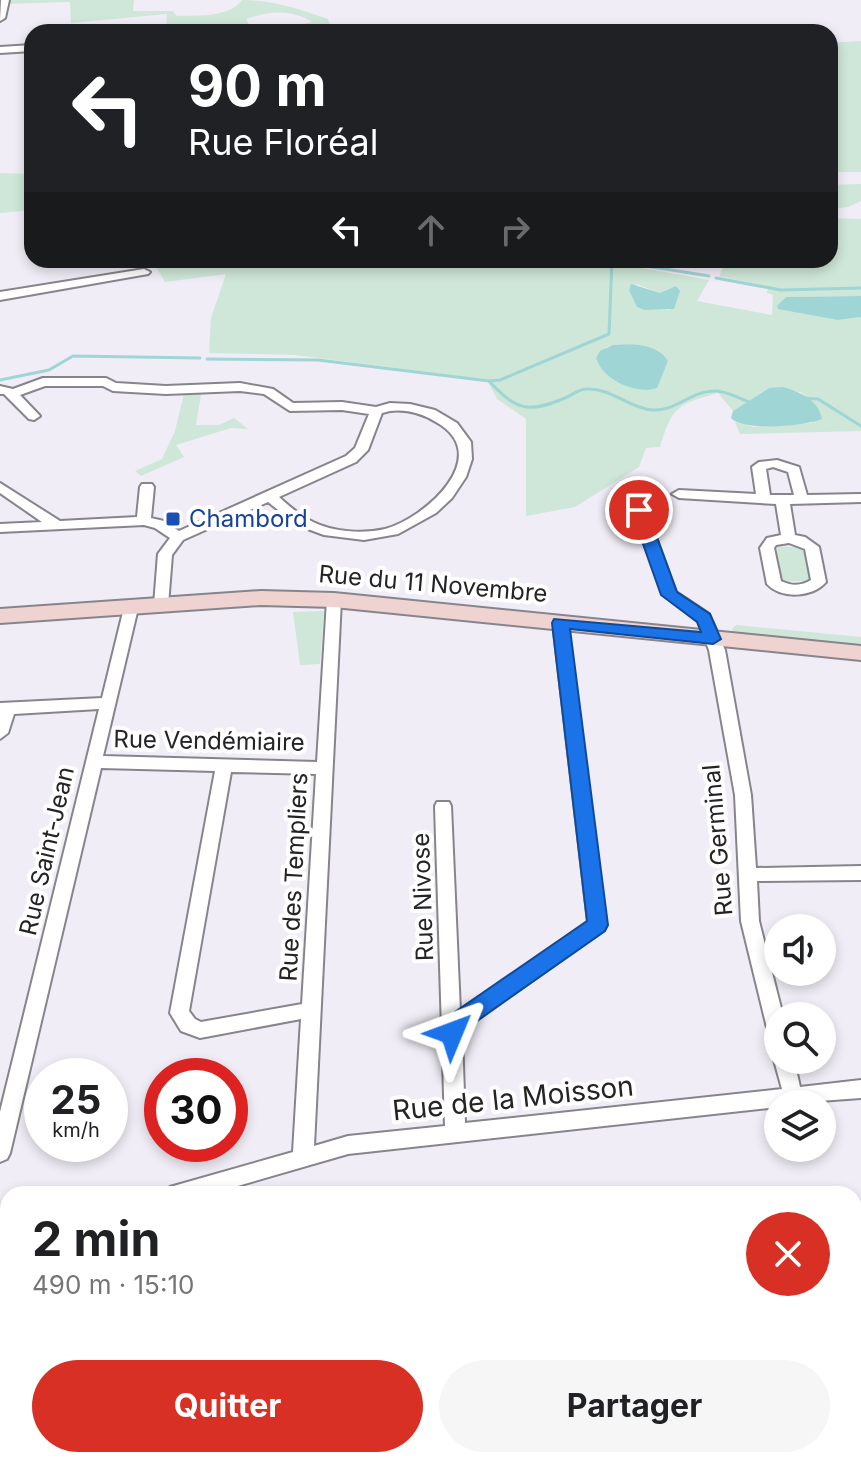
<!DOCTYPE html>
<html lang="fr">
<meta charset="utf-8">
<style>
:root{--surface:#fff;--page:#f6f6f6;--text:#202124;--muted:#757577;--accent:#d93025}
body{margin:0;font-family:Inter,sans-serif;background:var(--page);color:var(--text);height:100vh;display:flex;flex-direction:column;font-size:30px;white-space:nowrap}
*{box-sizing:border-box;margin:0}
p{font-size:26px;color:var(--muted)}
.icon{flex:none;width:44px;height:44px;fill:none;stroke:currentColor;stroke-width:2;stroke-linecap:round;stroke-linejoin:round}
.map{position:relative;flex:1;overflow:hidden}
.side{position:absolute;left:0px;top:1186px;width:862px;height:282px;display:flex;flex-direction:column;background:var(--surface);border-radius:24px 24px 0 0;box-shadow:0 4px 12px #0003}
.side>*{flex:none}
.hud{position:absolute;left:24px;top:24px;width:814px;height:244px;border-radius:24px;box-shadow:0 4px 12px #0003;background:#202124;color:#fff;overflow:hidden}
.tools{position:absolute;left:764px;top:914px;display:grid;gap:16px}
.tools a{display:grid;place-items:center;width:72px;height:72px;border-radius:50%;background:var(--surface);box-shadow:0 4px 12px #0003;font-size:40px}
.speed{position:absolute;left:24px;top:1058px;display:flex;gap:16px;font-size:40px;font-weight:700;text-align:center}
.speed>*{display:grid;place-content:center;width:104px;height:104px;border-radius:50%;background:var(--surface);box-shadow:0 4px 12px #0003;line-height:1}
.speed small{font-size:20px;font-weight:400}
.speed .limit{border:12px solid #d22;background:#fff;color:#111}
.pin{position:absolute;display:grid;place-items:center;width:68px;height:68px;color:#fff;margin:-34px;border:4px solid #fff;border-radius:50%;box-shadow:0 2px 8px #0007}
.me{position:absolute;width:88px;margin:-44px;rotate:46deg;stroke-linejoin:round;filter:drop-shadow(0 0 6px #0008)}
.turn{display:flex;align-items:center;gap:28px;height:168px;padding:0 32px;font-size:36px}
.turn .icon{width:104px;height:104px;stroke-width:2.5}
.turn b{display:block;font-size:56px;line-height:68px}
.lanes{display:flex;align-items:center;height:76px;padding:0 32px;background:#0003;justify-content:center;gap:40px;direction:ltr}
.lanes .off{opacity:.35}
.round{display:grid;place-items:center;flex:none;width:84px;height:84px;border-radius:42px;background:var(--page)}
.headline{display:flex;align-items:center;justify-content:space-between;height:136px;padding:0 32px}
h1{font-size:48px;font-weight:700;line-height:60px}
.button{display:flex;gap:16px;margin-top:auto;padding:16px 32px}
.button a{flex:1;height:92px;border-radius:48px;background:var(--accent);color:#fff;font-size:32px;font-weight:700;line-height:92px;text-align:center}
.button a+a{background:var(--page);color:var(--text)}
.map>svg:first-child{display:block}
</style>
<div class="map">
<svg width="861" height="1467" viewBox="0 0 861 1467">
<rect width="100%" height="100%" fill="#f0edf6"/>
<path fill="#cee7d8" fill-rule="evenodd" d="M2,0H134L133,11H173L177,16C197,15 229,18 242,0C273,0 299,9 328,19L333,32H263L312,22C291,9 269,11 246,19L252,32H166L167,14L71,23L70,2L1,4Z
M861,41V172H830V43Z
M0,173L32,174V210L0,213Z
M861,184V201L848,207L830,209V185Z
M830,218L861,219V296L786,297L838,320L861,317V431L740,434L735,422L753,427L812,423L805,396L801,392L769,388L733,411L718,393C676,405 673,406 660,447L646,448L639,467L575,507L526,516V419L497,399L487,380L295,355L209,353L211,318L226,274L165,282L153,262L146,260H598L709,280L697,301L772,315L773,295L767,293L768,287L719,276L727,260H830ZM636,284L660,293L676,286L670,310H645ZM620,344C637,345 658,344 668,361L658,384C628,392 624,386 601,367L606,347Z
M197,389H202L196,425H219L234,418L248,429L231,428L176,445L184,457L141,476L135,471L162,459L175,431L184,394Z
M774,546L807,548L805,553L811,577L816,580L786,582L785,585L778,582L780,575L771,549Z
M324,611L320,664L300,665L293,612Z
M736,625L861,637V648L736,636L732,629Z"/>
<path fill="#a0d5d5" d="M631,284L660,293L676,286L680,291L674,309L645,310L637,307L629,290Z
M861,296V317L838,320L778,309L777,306L786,297Z
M613,345C631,343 658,343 668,361L657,388C636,395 603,380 596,358L600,351Z
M783,387C800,392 819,400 822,419C804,426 744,432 731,418L733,411L769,388Z"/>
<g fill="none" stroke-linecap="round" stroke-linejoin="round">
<path stroke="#a0d5d5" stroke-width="3" d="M608,260L709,276
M716,278L781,290L861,288
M207,359L318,360L489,381L500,380L609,334L612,261
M0,380L49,370L73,356L200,358
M489,381C516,410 528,414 565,398C572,395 579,389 587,389C611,388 629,408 652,410C676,412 693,389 717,391C729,392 740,399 752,403
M800,398L818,399L861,426"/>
<g stroke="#87848c" stroke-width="4">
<path id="street" d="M1,0H9L5,18L0,21Z
M32,45V51L0,53V47Z
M144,269L150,272L148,274L0,300V292Z
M43,378H106L116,383L166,386L240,383L273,389L293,403L342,402L376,407L390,403L410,404L435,410L457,423L471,442L472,459L466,477L452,498L436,513L398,534L364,540L324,535L297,525L268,502L183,540L172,555L168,605L161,610L154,605L158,554L170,538L155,528L144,525L0,532V524L42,522L0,493V483L60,521L137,517L140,487L142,484H152L154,487L151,518L164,521L179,531L346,456L355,448L369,414L342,410L290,411L264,394L240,391L166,394L113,391L103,386H45L20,395L40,416L34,420L29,419L4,394H0V386L13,389ZM390,411C407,409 421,413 436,422C495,455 426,518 385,529C363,534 333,532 313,522C300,516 289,506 279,497L356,462L368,450L382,413Z
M777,460L799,467L807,495L861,494V502L790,504L795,535L805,537L819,547L826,582C812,598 781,599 767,584L760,548L767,538L781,535L776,504L679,498L672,494L679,490L756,494L752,467L759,462ZM773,467L788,472L794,495H770L766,469ZM789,543L805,549L811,580C802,586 791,586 781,581L774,548L776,545Z
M659,496L666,500L664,503L649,506L646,510L676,592L709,614L725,650L751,795L756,868L861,866V880L757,881L759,921L783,1016H778V1044L771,1042L769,1036L741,921L735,795L709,650L698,621L663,595L632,510L639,500Z
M334,595L341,600L314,1146L348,1136L445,1126L435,806L437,802H449L451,806L460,1011L588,922L553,623L560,618L567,623L606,925L603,930L470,1025L462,1035L465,1123L782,1089L774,1060L778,1054V1060H794L800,1087L861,1080V1098L778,1104V1107L348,1154L210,1194H167L170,1187L177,1185L293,1152L301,1019L200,1038L181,1031L170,1013L215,771L101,768L10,1153L7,1159L0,1162V1112L99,709L14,714L8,733L0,739V703L102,698L124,608L131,603L138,608L103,756L317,762L327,600ZM231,772L316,774L302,1004L201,1022L195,1019L189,1011Z
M8,1232V1252L0,1254V1234Z
M0,1396L8,1399V1427L0,1424Z
M38,1460H65L68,1467H41Z"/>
</g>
<g stroke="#87848c" stroke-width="4">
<path id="secondary" d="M261,591L334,593L861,646V660L334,607L261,605L0,623V609Z"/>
</g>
<use href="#street" fill="#fff" fill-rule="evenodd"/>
<use href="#secondary" fill="#efd3d1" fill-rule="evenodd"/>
</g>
<path fill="#1a73e8" stroke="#114b97" stroke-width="2" d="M639,505L647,510L677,592L710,614L721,639L713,644L570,629L608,925L605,931L471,1025C463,1036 459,1045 445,1040L441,1033L455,1012L587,921L552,623L554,619L701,632L697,622L661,595L631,510Z"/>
<rect fill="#1a4fb4" stroke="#fff" stroke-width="3" x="165" y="511" width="16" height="16" rx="4"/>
<g text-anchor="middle" stroke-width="8" stroke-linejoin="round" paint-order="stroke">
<g font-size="24" fill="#164399" stroke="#fff" text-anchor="start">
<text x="189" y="527">Chambord</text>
</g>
<g font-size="24" fill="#242326" stroke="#fff">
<text transform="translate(433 584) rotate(5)" y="8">Rue du 11 Novembre</text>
<text transform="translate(209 741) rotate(1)" y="8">Rue Vendémiaire</text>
<text transform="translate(718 840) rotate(-95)" y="8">Rue Germinal</text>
<text transform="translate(47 851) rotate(-77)" y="8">Rue Saint-Jean</text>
<text transform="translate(294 877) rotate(-87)" y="8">Rue des Templiers</text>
<text transform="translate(423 897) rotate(-92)" y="8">Rue Nivose</text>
</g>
<g font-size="28" fill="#242326" stroke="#fff">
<text transform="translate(513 1098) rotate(-6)" y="10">Rue de la Moisson</text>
</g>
</g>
</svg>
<div class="tools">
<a><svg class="icon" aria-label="sound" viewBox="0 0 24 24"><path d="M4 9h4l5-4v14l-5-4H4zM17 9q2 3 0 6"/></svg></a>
<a><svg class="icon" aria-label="search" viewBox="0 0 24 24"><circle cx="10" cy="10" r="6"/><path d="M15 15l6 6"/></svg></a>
<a><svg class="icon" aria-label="layers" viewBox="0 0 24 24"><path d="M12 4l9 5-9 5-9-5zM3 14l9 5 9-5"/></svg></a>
</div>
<div class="speed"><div>25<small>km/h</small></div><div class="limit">30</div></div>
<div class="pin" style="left:639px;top:510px;background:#d93025"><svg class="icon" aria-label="arrive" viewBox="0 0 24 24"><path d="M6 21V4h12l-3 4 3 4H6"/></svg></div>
<svg class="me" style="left:452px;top:1033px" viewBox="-20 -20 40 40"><path d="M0-17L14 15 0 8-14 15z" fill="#1a73e8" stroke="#fff" stroke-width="4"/></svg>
<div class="hud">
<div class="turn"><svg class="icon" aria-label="left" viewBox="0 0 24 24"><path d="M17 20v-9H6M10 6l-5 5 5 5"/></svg><div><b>90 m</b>Rue Floréal</div></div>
<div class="lanes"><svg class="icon" aria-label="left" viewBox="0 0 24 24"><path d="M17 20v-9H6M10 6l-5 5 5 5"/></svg><svg class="icon off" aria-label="ahead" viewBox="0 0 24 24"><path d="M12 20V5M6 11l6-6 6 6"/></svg><svg class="icon off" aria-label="right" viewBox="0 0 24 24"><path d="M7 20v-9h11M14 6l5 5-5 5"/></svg></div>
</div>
<section class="side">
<div class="headline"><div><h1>2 min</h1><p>490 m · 15:10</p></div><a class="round" style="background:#d93025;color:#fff"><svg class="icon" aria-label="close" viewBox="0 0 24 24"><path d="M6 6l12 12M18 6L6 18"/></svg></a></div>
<div class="button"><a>Quitter</a><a>Partager</a></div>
</section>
</div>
